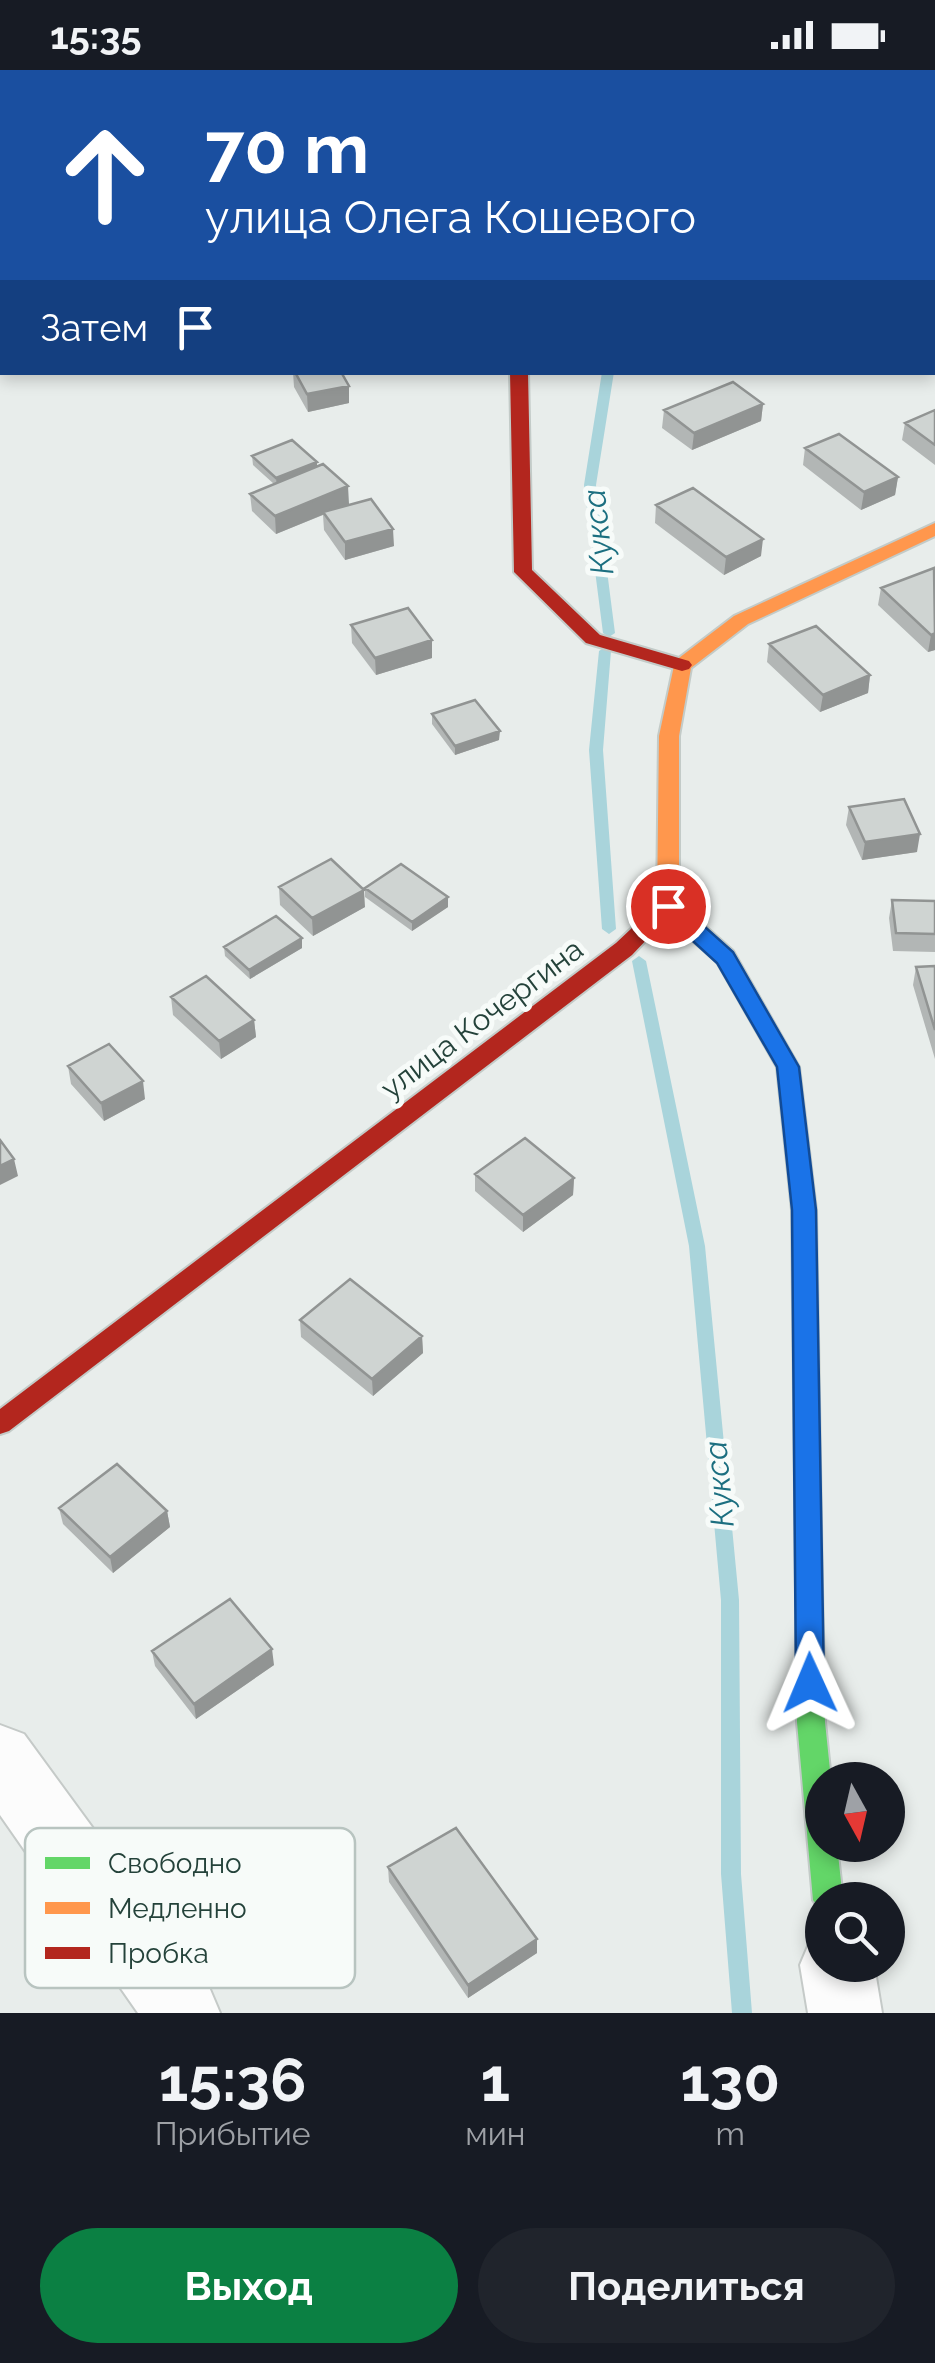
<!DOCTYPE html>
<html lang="ru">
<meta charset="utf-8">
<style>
:root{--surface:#171b24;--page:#20242c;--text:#f1f3f6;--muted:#9ea1a6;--accent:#0b8043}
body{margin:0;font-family:Raleway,sans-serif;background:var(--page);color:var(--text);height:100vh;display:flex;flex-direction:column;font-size:38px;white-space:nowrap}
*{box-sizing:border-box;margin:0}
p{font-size:32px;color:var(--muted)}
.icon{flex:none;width:55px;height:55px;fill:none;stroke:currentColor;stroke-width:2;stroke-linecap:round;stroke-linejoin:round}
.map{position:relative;height:1943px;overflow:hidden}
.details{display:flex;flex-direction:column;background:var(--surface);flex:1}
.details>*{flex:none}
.hud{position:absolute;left:0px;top:0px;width:935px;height:305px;box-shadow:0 5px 15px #0003;background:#1a4fa0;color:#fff;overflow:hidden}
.needle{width:65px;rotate:172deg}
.buttons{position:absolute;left:805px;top:1692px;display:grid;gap:20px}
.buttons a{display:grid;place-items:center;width:100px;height:100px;border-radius:50%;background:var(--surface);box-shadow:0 5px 15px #0003;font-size:50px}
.pin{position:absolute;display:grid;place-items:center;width:85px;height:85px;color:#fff;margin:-42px;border:5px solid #fff;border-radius:50%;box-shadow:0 2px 10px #0007}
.me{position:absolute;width:110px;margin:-55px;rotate:359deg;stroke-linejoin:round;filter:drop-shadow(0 0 8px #0008)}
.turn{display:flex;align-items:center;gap:35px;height:210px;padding:0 40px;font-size:45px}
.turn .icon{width:130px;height:130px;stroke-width:2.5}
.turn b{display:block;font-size:70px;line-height:85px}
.then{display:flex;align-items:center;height:95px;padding:0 40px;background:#0003;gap:20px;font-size:38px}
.eta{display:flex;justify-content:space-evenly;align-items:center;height:170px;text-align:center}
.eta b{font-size:60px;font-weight:700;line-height:70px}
.button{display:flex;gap:20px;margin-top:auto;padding:20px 40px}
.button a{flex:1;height:115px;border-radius:60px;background:var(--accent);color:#fff;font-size:40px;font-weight:700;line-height:115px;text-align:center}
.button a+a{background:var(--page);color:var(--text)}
.status{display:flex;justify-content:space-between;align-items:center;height:70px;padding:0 50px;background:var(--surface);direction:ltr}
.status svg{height:28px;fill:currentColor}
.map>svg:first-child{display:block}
</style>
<div class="status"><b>15:35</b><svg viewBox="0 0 49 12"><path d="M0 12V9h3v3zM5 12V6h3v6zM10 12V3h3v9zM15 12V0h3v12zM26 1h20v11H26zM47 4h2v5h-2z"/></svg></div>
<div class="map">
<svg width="935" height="1943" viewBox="0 0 935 1943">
<rect width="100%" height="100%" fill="#e8edeb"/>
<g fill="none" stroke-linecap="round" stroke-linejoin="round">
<path fill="#a9d4db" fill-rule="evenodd" d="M427,0H438L440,2H429Z
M602,302H614L596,415L615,563L609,567L603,563L584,415Z
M605,577L611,581L603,680L616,859L609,864L602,859L589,680L599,581Z
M639,886L646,891L705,1176L739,1530L741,1804L752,1943H732L721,1804V1530L689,1176L632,891Z"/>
<g stroke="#c5cac8" stroke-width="4">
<path id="street" d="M347,0H385L386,2H349Z
M589,0H628L629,2H591Z
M932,173L935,174V198L932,197Z
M0,1655L24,1664L209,1917L220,1943H138L0,1745Z
M822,1865V1895H874L882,1943H808L800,1895L811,1869Z"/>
</g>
<g stroke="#c3cbc8" stroke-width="4">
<path id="fast" d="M809,1505L819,1509L822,1517L825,1652L831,1710H822V1775H837L843,1830H822V1842L813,1830L797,1652L796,1517L799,1509Z"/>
</g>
<g stroke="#c3cbc8" stroke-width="4">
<path id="slow" d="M935,453V466L748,554L691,598L679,666V833L733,881L799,997L816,1140L822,1517L819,1525L809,1529L799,1525L796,1517L792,1140L777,997L717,892L668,849L657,855L646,847L657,834L659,666L675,591L734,546Z"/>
</g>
<g stroke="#c3cbc8" stroke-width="4">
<path id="jam" d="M510,302H528L532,500L600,565L689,591L692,595L689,599L682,601L586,573L514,502Z
M657,839L668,847L632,885L9,1361L0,1364V1339L616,873L649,842Z"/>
</g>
<use href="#street" fill="#fcfcfc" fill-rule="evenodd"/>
<use href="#fast" fill="#63d668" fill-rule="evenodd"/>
<use href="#slow" fill="#ff974d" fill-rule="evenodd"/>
<use href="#jam" fill="#b3261e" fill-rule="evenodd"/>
</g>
<path fill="#b2b6b5" d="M908,0H935V27L932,26V2H907Z
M293,302H341L349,316V333L308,342L294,317Z
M763,334L761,351L692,380L662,358L664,340Z
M935,340V395L902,370L905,353Z
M805,378L898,407L895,425L861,440L803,395Z
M252,386L317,392V397L349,434L338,438L394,476L345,490L324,460L323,445L276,464L252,441L250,424L274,414L253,395Z
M656,435L761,486L724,505L655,453Z
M934,498L935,580L928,582L878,535L881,518Z
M351,555L432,588L376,605L352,573Z
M769,574L870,605L868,623L820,642L767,592Z
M432,644L499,670L455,685L432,654Z
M849,737L917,782L862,790L846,755Z
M279,817L365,837L313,866L280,835Z
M365,818L448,827V837L412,861L365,827Z
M892,830L935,831V882L893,881L889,848Z
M224,877L302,878L250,909L225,886Z
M935,896V989L913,915L916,897Z
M171,927L254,950L256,967L221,989L173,945Z
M68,996L145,1029L104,1051L71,1014Z
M475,1104L574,1108L573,1125L523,1162L475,1121Z
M300,1250L422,1266L423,1283L373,1326L301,1267Z
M59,1438L167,1441L170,1457L113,1503L63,1454Z
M152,1581L274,1595L196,1649L155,1596Z
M388,1797L537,1883L468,1928L389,1812Z"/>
<path fill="#919493" d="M218,0H239L233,2H218Z
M933,254H935V270L932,271Z
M349,316V333L308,342L307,324Z
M763,334L761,351L692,380L694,363Z
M317,392V401L277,417L276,408Z
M898,407L895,425L861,440L864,422Z
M348,416L349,434L276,464L275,446Z
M393,459L394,476L345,490V472Z
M763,469L761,486L724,505L726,487Z
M935,563V580L928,582L931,565Z
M432,570V588L376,605L375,588Z
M870,605L868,623L820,642L823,625Z
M500,661L499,670L455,685V676Z
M920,764L917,782L862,790L865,772Z
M364,820L365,837L313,866L312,848Z
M448,827V837L412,861V852Z
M302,868V878L250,909L249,900Z
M254,950L256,967L221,989L219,971Z
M143,1011L145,1029L104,1051L101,1033Z
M14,1089L18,1106L0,1115V1096Z
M574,1108L573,1125L523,1162V1145Z
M422,1266L423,1283L373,1326L372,1309Z
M167,1441L170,1457L113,1503L110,1487Z
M272,1579L274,1595L196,1649L194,1634Z
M537,1869V1883L468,1928V1915Z"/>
<path fill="#cfd4d2" stroke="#919493" stroke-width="2.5" d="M278,0H324L328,2H271Z
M578,0H587L591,2H570Z
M915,0H935V10L932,8V2H920Z
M935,225V254H933L932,226Z
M295,302H341L349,316L307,324Z
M733,312L763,334L694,363L664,340Z
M935,340V375L905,353Z
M839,364L898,407L864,422L805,378Z
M292,370L317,392L276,408L252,386Z
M323,394L348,416L275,446L250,424Z
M693,418L763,469L726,487L656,435Z
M371,429L393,459L345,472L323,442Z
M934,498L935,563L931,565L881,518Z
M408,538L432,570L375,588L351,555Z
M816,556L870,605L823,625L769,574Z
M475,630L500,661L455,676L432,644Z
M904,729L920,764L865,772L849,737Z
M331,789L364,820L312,848L279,817Z
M401,794L448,827L412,852L365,818Z
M892,830L935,831V864L896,863Z
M276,846L302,868L249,900L224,877Z
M935,896V960L916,897Z
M206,906L254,950L219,971L171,927Z
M109,974L143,1011L101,1033L68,996Z
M525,1068L574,1108L523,1145L475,1104Z
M0,1070L14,1089L0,1096Z
M350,1209L422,1266L372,1309L300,1250Z
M117,1394L167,1441L110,1487L59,1438Z
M230,1529L272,1579L194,1634L152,1581Z
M456,1758L537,1869L468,1915L388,1797Z"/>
<path fill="#1a73e8" stroke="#114b97" stroke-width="2.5" d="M668,828L675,830L733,882L799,997L816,1140L824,1613L820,1622L810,1626L800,1622L796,1613L792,1140L777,997L717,893L660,841L657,836L660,830Z"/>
<g text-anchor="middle" stroke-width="10" stroke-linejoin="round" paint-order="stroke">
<g font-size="30" fill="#24423a" stroke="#f7fbf9">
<text transform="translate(482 949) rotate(-37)" y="10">улица Кочергина</text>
</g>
<g font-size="32" font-style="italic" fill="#1c6f80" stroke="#f7fbf9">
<text transform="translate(598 462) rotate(-96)" y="11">Кукса</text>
<text transform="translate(719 1414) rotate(-95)" y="11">Кукса</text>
</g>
</g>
<rect x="25" y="1758" width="330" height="160" rx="15" fill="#f7fbf9" stroke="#b8c4c0" stroke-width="2.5"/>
<rect x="45" y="1787" width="45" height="12" fill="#63d668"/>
<rect x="45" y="1832" width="45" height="12" fill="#ff974d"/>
<rect x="45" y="1877" width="45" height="12" fill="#b3261e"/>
<g font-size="28" fill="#24423a">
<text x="108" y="1803">Свободно</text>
<text x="108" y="1848">Медленно</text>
<text x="108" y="1893">Пробка</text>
</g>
</svg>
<div class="buttons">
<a><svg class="needle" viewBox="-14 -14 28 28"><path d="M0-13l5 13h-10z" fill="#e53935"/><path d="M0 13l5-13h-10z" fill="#9ea1a6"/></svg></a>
<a><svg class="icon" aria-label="search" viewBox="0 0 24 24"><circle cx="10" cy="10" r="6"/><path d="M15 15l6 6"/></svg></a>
</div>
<div class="pin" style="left:668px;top:836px;background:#d93025"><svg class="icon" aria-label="arrive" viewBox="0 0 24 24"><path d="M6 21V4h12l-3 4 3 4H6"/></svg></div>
<svg class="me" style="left:810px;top:1613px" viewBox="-20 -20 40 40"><path d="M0-17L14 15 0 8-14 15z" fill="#1a73e8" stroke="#fff" stroke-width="4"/></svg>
<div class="hud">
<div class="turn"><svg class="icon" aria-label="ahead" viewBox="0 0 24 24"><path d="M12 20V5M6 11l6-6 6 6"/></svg><div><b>70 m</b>улица Олега Кошевого</div></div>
<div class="then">Затем<svg class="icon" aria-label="arrive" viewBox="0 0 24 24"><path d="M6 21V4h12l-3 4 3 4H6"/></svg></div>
</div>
</div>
<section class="details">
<div class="eta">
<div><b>15:36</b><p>Прибытие</p></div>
<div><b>1</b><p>мин</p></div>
<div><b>130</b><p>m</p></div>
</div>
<div class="button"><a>Выход</a><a>Поделиться</a></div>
</section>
